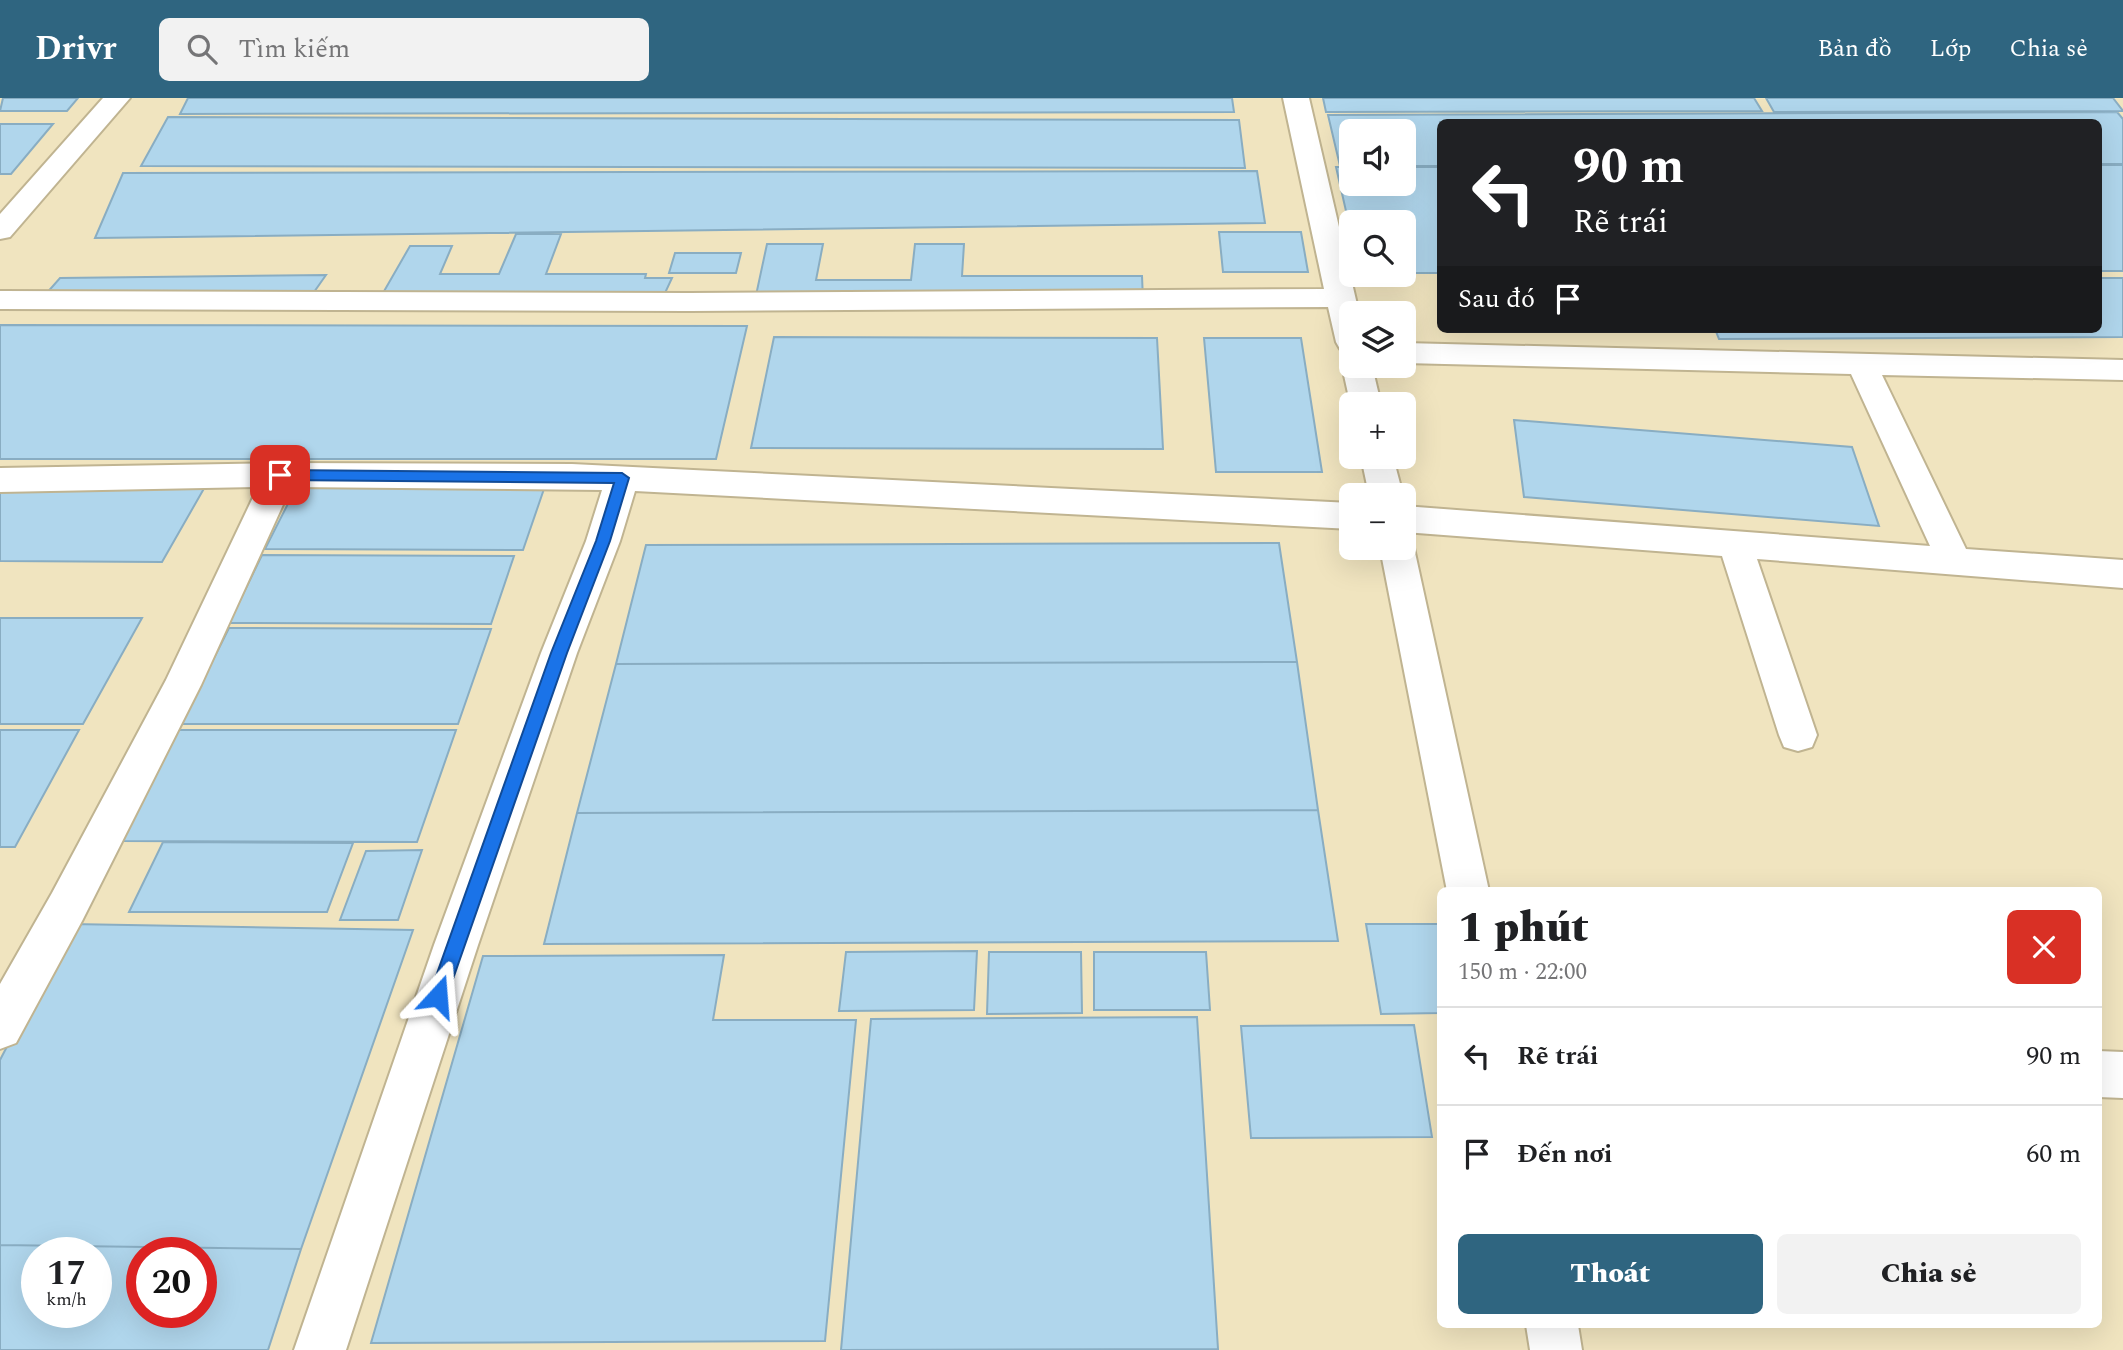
<!DOCTYPE html>
<html lang="vi">
<meta charset="utf-8">
<style>
:root{--surface:#fff;--page:#f2f2f2;--text:#202124;--muted:#757577;--line:#e0e0e0;--accent:#2f6580}
body{margin:0;font-family:Spectral,serif;background:var(--page);color:var(--text);height:100vh;display:flex;flex-direction:column;font-size:26px;white-space:nowrap}
*{box-sizing:border-box;margin:0}
p{font-size:23px;color:var(--muted)}
.icon{flex:none;width:38px;height:38px;fill:none;stroke:currentColor;stroke-width:2;stroke-linecap:round;stroke-linejoin:round}
.map{position:relative;flex:1;overflow:hidden}
.drawer{position:absolute;left:1437px;top:789px;width:665px;height:441px;display:flex;flex-direction:column;background:var(--surface);border-radius:10px;box-shadow:0 7px 28px #0002}
.drawer>*{flex:none}
.banner{position:absolute;left:1437px;top:21px;width:665px;height:214px;border-radius:10px;box-shadow:0 7px 28px #0002;background:#202124;color:#fff;overflow:hidden}
.tools{position:absolute;left:1339px;top:21px;display:grid;gap:14px}
.tools a{display:grid;place-items:center;width:77px;height:77px;border-radius:10px;background:var(--surface);box-shadow:0 7px 28px #0002;font-size:35px}
.speed{position:absolute;left:21px;top:1139px;display:flex;gap:14px;font-size:35px;font-weight:700;text-align:center}
.speed>*{display:grid;place-content:center;width:91px;height:91px;border-radius:50%;background:var(--surface);box-shadow:0 7px 28px #0002;line-height:1}
.speed small{font-size:18px;font-weight:400}
.speed .limit{border:10px solid #d22;background:#fff;color:#111}
.pin{position:absolute;display:grid;place-items:center;width:60px;height:60px;color:#fff;margin:-30px;border-radius:14px;box-shadow:0 4px 10px #0006}
.me{position:absolute;width:77px;margin:-38px;rotate:19deg;stroke-linejoin:round;filter:drop-shadow(0 0 5px #0008)}
.turn{display:flex;align-items:center;gap:24px;height:147px;padding:0 21px;font-size:32px}
.turn .icon{width:91px;height:91px;stroke-width:2.5}
.turn b{display:block;font-size:49px;line-height:60px}
.then{display:flex;align-items:center;height:66px;padding:0 21px;background:#0003;gap:14px;font-size:26px}
.round{display:grid;place-items:center;flex:none;width:74px;height:74px;border-radius:10px;background:var(--page)}
.summary{display:flex;align-items:center;justify-content:space-between;height:119px;padding:0 21px}
h1{font-size:42px;font-weight:800;line-height:52px}
.primary-button{display:flex;gap:14px;margin-top:auto;padding:14px 21px}
.primary-button a{flex:1;height:80px;border-radius:10px;background:var(--accent);color:#fff;font-size:28px;font-weight:800;line-height:80px;text-align:center}
.primary-button a+a{background:var(--page);color:var(--text)}
ul{padding:0;list-style:none}
li{display:flex;align-items:center;gap:21px;height:98px;padding:0 21px;border-top:2px solid var(--line)}
li div{flex:1}
li b{display:block;font-size:26px}
li em{font-style:normal}
header{display:flex;align-items:center;gap:42px;box-sizing:border-box;height:98px;padding:0 35px;background:var(--accent);color:#fff}
header strong{font-size:33px}
nav{display:flex;gap:38px;margin-inline-start:auto;font-size:24px}
.search{width:490px;height:63px;background:var(--page);display:flex;align-items:center;gap:18px;box-sizing:border-box;padding:0 24px;border-radius:10px;color:var(--muted);font-size:26px}
.map>svg:first-child{display:block}
</style>
<header>
<strong>Drivr</strong>
<div class="search"><svg class="icon" aria-label="search" viewBox="0 0 24 24"><circle cx="10" cy="10" r="6"/><path d="M15 15l6 6"/></svg>Tìm kiếm</div>
<nav><a>Bản đồ</a><a>Lớp</a><a>Chia sẻ</a></nav>
</header>
<div class="map">
<svg width="2123" height="1252" viewBox="0 0 2123 1252">
<rect width="100%" height="100%" fill="#f0e4bf"/>
<path fill="#b0d6ec" stroke="#89adc2" stroke-width="2" fill-rule="evenodd" d="M3,0H78L67,13H0Z
M188,0H1232L1234,14L180,16Z
M1323,0H1754L1762,13L1326,14Z
M1766,0H2113L2123,13L1774,14Z
M2117,14L2123,21V66H2098V24H1440V68H1404V33H1351V68H1340L1328,17Z
M168,19L1239,22L1245,70L141,68Z
M0,26H53L11,76H0Z
M2098,67H2123V173H2098Z
M1336,69H1351V86H1404V69H1440V175H1404V124H1351V135Z
M1257,73L1265,125L95,140L123,75Z
M1219,134H1301L1308,174H1223Z
M516,136H561L546,176H646L645,180H672L665,195H383L410,148H452L440,176H499Z
M767,146H823L816,182H911L915,146H964L962,178H1142L1143,202H755Z
M675,155H741L736,175H669Z
M326,177L314,194L45,197L60,180Z
M2098,180H2123V239L1719,241L1715,231H2098Z
M0,227L747,228L716,361H0Z
M774,239L1157,240L1163,351L751,350Z
M1204,240H1301L1322,374H1216Z
M1514,322L1852,349L1879,428L1524,399Z
M0,386L206,387L162,464L0,463Z
M297,388H545L523,452L265,451Z
M1279,445L1297,564L616,566L646,447Z
M262,457L514,458L491,526L229,525Z
M0,520H142L83,626H0Z
M229,530L491,531L458,626H181Z
M1297,564L1318,712L577,715L616,566Z
M0,632H79L15,749H0Z
M177,632H456L417,744L121,743Z
M1318,712L1338,843L544,846L577,715Z
M163,744L353,745L327,814H129Z
M422,752L398,822H340L366,753Z
M71,826L413,832L301,1151L0,1147V962Z
M1366,826H1440V915L1381,916Z
M977,853L974,912L839,913L846,854Z
M989,854H1081L1082,915L987,916Z
M1094,854H1206L1210,912H1094Z
M724,857L713,922H856L825,1243L371,1245L483,858Z
M1197,919L1218,1251L841,1252L871,921Z
M1414,927L1432,1039L1251,1040L1241,928Z
M0,1147L301,1151L268,1252H0ZM37,1155H96V1214H37ZM142,1155H201V1214H142Z"/>
<g fill="none" stroke-linecap="round" stroke-linejoin="round">
<g stroke="#c0b491" stroke-width="4">
<path id="minor" d="M103,0H130L10,139L0,141V116Z
M1283,0H1309L1359,215H1351V254L1340,251L1336,244L1328,209L690,213L0,211V193L690,195L1324,191Z
M1404,245L2123,262V282L1882,277L1966,451L2123,462V490L1757,461L1817,637L1812,649L1798,653L1784,649L1779,637L1722,458L1404,434V408L1930,448L1851,276L1404,265Z
M1351,259V268H1372L1381,306H1351V309L1342,268L1346,261Z
M1361,359H1393L1403,397H1369Z
M280,365L572,366L1351,405V431L635,393L620,443L577,555L478,847L346,1252H294L434,847L541,555L586,443L602,392L291,389L201,587L82,823L16,945L0,951V886L52,795L166,582L258,389L0,394V370Z
M1404,439L1409,441L1414,450L1489,793H1447L1380,450H1404Z
M2098,953L2123,954V1000L2098,999Z
M1526,1227H1578L1582,1252H1530Z"/>
</g>
<use href="#minor" fill="#fff" fill-rule="evenodd"/>
</g>
<path fill="#1a73e8" stroke="#114b97" stroke-width="2" d="M280,372L622,375L629,380L610,443L567,555L447,898L445,904L438,907L432,904L429,898L551,555L596,443L614,385L280,382L273,377Z"/>
</svg>
<div class="tools">
<a><svg class="icon" aria-label="sound" viewBox="0 0 24 24"><path d="M4 9h4l5-4v14l-5-4H4zM17 9q2 3 0 6"/></svg></a>
<a><svg class="icon" aria-label="search" viewBox="0 0 24 24"><circle cx="10" cy="10" r="6"/><path d="M15 15l6 6"/></svg></a>
<a><svg class="icon" aria-label="layers" viewBox="0 0 24 24"><path d="M12 4l9 5-9 5-9-5zM3 14l9 5 9-5"/></svg></a>
<a>+</a>
<a>−</a>
</div>
<div class="speed"><div>17<small>km/h</small></div><div class="limit">20</div></div>
<div class="pin" style="left:280px;top:377px;background:#d93025"><svg class="icon" aria-label="arrive" viewBox="0 0 24 24"><path d="M6 21V4h12l-3 4 3 4H6"/></svg></div>
<svg class="me" style="left:438px;top:898px" viewBox="-20 -20 40 40"><path d="M0-17L14 15 0 8-14 15z" fill="#1a73e8" stroke="#fff" stroke-width="4"/></svg>
<div class="banner">
<div class="turn"><svg class="icon" aria-label="left" viewBox="0 0 24 24"><path d="M17 20v-9H6M10 6l-5 5 5 5"/></svg><div><b>90 m</b>Rẽ trái</div></div>
<div class="then">Sau đó<svg class="icon" aria-label="arrive" viewBox="0 0 24 24"><path d="M6 21V4h12l-3 4 3 4H6"/></svg></div>
</div>
<section class="drawer">
<div class="summary"><div><h1>1 phút</h1><p>150 m · 22:00</p></div><a class="round" style="background:#d93025;color:#fff"><svg class="icon" aria-label="close" viewBox="0 0 24 24"><path d="M6 6l12 12M18 6L6 18"/></svg></a></div>
<ul>
<li><svg class="icon" aria-label="left" viewBox="0 0 24 24"><path d="M17 20v-9H6M10 6l-5 5 5 5"/></svg><div><b>Rẽ trái</b></div><em>90 m</em></li>
<li><svg class="icon" aria-label="arrive" viewBox="0 0 24 24"><path d="M6 21V4h12l-3 4 3 4H6"/></svg><div><b>Đến nơi</b></div><em>60 m</em></li>
</ul>
<div class="primary-button"><a>Thoát</a><a>Chia sẻ</a></div>
</section>
</div>
